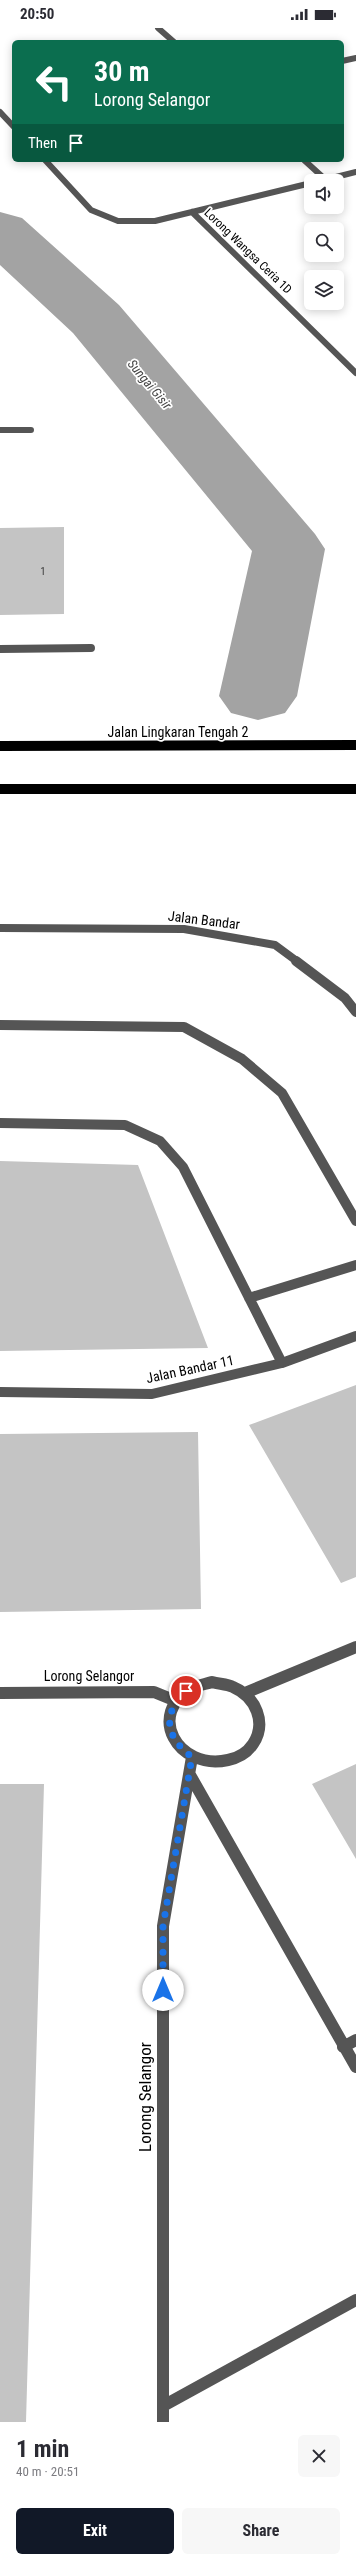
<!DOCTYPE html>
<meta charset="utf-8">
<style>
:root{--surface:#fff;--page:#f7f7f7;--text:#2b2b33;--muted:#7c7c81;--accent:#111827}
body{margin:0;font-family:"Roboto Condensed",sans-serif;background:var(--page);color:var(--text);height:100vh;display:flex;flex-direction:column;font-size:15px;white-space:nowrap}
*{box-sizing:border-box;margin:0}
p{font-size:13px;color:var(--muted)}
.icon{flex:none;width:22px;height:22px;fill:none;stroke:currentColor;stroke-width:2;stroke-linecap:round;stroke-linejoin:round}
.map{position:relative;height:2394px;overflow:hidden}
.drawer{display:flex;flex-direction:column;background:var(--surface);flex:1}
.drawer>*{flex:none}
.banner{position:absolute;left:12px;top:12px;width:332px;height:122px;border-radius:6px;box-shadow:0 2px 10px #0003;background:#0b6e4f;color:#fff;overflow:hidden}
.fabs{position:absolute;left:304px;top:146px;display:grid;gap:8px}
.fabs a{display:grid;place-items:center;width:40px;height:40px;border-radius:6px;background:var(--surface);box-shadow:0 2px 10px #0003;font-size:20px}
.pin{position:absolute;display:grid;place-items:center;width:34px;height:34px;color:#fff;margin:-17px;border:2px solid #fff;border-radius:50%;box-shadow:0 1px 4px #0007}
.me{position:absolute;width:44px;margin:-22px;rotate:0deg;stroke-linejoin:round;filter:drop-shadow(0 0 3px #0008)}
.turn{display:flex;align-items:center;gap:14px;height:84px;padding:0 16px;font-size:18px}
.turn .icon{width:52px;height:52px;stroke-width:2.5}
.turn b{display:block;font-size:28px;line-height:34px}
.then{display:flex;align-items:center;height:38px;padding:0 16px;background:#0003;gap:8px;font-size:15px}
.round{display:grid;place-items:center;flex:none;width:42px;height:42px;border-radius:6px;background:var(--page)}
.headline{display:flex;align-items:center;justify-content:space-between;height:68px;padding:0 16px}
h1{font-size:24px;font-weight:700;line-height:30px}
.cta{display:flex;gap:8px;margin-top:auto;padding:8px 16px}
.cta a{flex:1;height:46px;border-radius:6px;background:var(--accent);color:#fff;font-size:16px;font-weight:700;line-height:46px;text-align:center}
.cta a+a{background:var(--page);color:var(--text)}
.status{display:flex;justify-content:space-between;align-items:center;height:28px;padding:0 20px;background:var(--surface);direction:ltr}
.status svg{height:11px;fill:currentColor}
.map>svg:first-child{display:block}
</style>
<div class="status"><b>20:50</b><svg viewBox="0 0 49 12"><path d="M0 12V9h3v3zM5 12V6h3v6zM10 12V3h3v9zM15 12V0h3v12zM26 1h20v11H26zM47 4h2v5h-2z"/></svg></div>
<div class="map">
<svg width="356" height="2394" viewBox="0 0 356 2394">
<rect width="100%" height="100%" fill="#fff"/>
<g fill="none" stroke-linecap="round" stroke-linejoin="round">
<path fill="#a3a3a3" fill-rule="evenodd" d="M0,184L22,190L119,277L315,506L325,521L297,668L285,685L258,692L231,685L219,668L252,523L73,305L0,237Z"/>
</g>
<path fill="#c4c4c4" d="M64,499V586L0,587V500Z
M0,1133L138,1137L208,1320L0,1323Z
M356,1357V1549L341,1555L249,1397Z
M198,1404L201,1581L0,1584V1406Z
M356,1736V1831L312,1756Z
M0,1756H44L26,2394H0Z"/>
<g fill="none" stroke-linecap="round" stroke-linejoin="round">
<path stroke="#555" stroke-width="6" d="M158,0L174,14
M342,33L356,30
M0,84L14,99
M45,132L91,182L118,193H155L311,155
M304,132L326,152
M320,153L356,144
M192,184L356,345
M0,402H31"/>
<path stroke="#555" stroke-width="8" d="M0,621L91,620
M0,900L184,901L275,917L298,934"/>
<path stroke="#555" stroke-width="10" d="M296,933L345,970L356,984
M0,997L184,999L242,1031L282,1065L356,1193
M0,1095L125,1097L160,1113L183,1139L282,1335
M249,1270L356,1237
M0,1364L152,1366L282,1335L356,1308"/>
<path stroke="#555" stroke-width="12" d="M212,1654C219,1656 227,1656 233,1659C256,1669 267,1695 253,1716C247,1725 238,1730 228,1732C177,1743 146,1685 192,1660C198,1657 206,1656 212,1654Z
M0,1665L154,1664L176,1673
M245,1665L356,1619
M190,1747L356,2039
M343,2019L356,2012
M163,2378L356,2272
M163,2394V1898L192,1729"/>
<path stroke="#000" stroke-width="10" d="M0,718L356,717
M0,761H356"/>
</g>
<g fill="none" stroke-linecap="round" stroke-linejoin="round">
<path stroke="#1a73e8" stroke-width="7" stroke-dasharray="0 12.6" d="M163,1962V1898L192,1729C166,1709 161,1687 186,1663"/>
</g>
<g text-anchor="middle" stroke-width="3.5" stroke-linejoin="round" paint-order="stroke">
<g font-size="10" fill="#313131">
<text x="43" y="547">1</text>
</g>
<g font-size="12" fill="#000" stroke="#fff">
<text transform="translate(248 223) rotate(44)" y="4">Lorong Wangsa Ceria 1D</text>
</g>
<g font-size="13" font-style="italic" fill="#444" stroke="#fff">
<text transform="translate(150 356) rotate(50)" y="5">Sungai Gisir</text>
</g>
<g font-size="14" fill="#000" stroke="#fff">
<text x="178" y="709">Jalan Lingkaran Tengah 2</text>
<text transform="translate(204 892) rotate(7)" y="5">Jalan Bandar</text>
<text transform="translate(190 1341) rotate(-12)" y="5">Jalan Bandar 11</text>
<text x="89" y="1653">Lorong Selangor</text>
</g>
<g font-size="17" fill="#000" stroke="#fff">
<text transform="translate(145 2069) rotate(-90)" y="6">Lorong Selangor</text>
</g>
</g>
</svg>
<div class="fabs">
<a><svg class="icon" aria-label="sound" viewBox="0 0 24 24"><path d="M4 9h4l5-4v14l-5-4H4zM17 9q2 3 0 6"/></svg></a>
<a><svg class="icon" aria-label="search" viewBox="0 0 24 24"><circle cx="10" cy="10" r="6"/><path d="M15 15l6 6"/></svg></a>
<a><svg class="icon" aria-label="layers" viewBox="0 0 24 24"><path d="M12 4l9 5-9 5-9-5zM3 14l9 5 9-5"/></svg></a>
</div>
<div class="pin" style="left:186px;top:1663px;background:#d93025"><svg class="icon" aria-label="arrive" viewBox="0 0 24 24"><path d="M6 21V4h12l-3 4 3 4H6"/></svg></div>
<svg class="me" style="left:163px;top:1962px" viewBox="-20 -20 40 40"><circle r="19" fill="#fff"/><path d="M0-13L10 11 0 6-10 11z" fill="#1a73e8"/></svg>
<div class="banner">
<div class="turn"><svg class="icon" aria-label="left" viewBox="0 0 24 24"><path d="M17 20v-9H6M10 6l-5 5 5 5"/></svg><div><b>30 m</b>Lorong Selangor</div></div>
<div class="then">Then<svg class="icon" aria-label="arrive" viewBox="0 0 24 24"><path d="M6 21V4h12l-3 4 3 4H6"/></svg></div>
</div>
</div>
<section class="drawer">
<div class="headline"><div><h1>1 min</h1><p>40 m · 20:51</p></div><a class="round"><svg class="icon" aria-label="close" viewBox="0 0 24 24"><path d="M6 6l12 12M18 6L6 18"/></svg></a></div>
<div class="cta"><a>Exit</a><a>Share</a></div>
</section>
